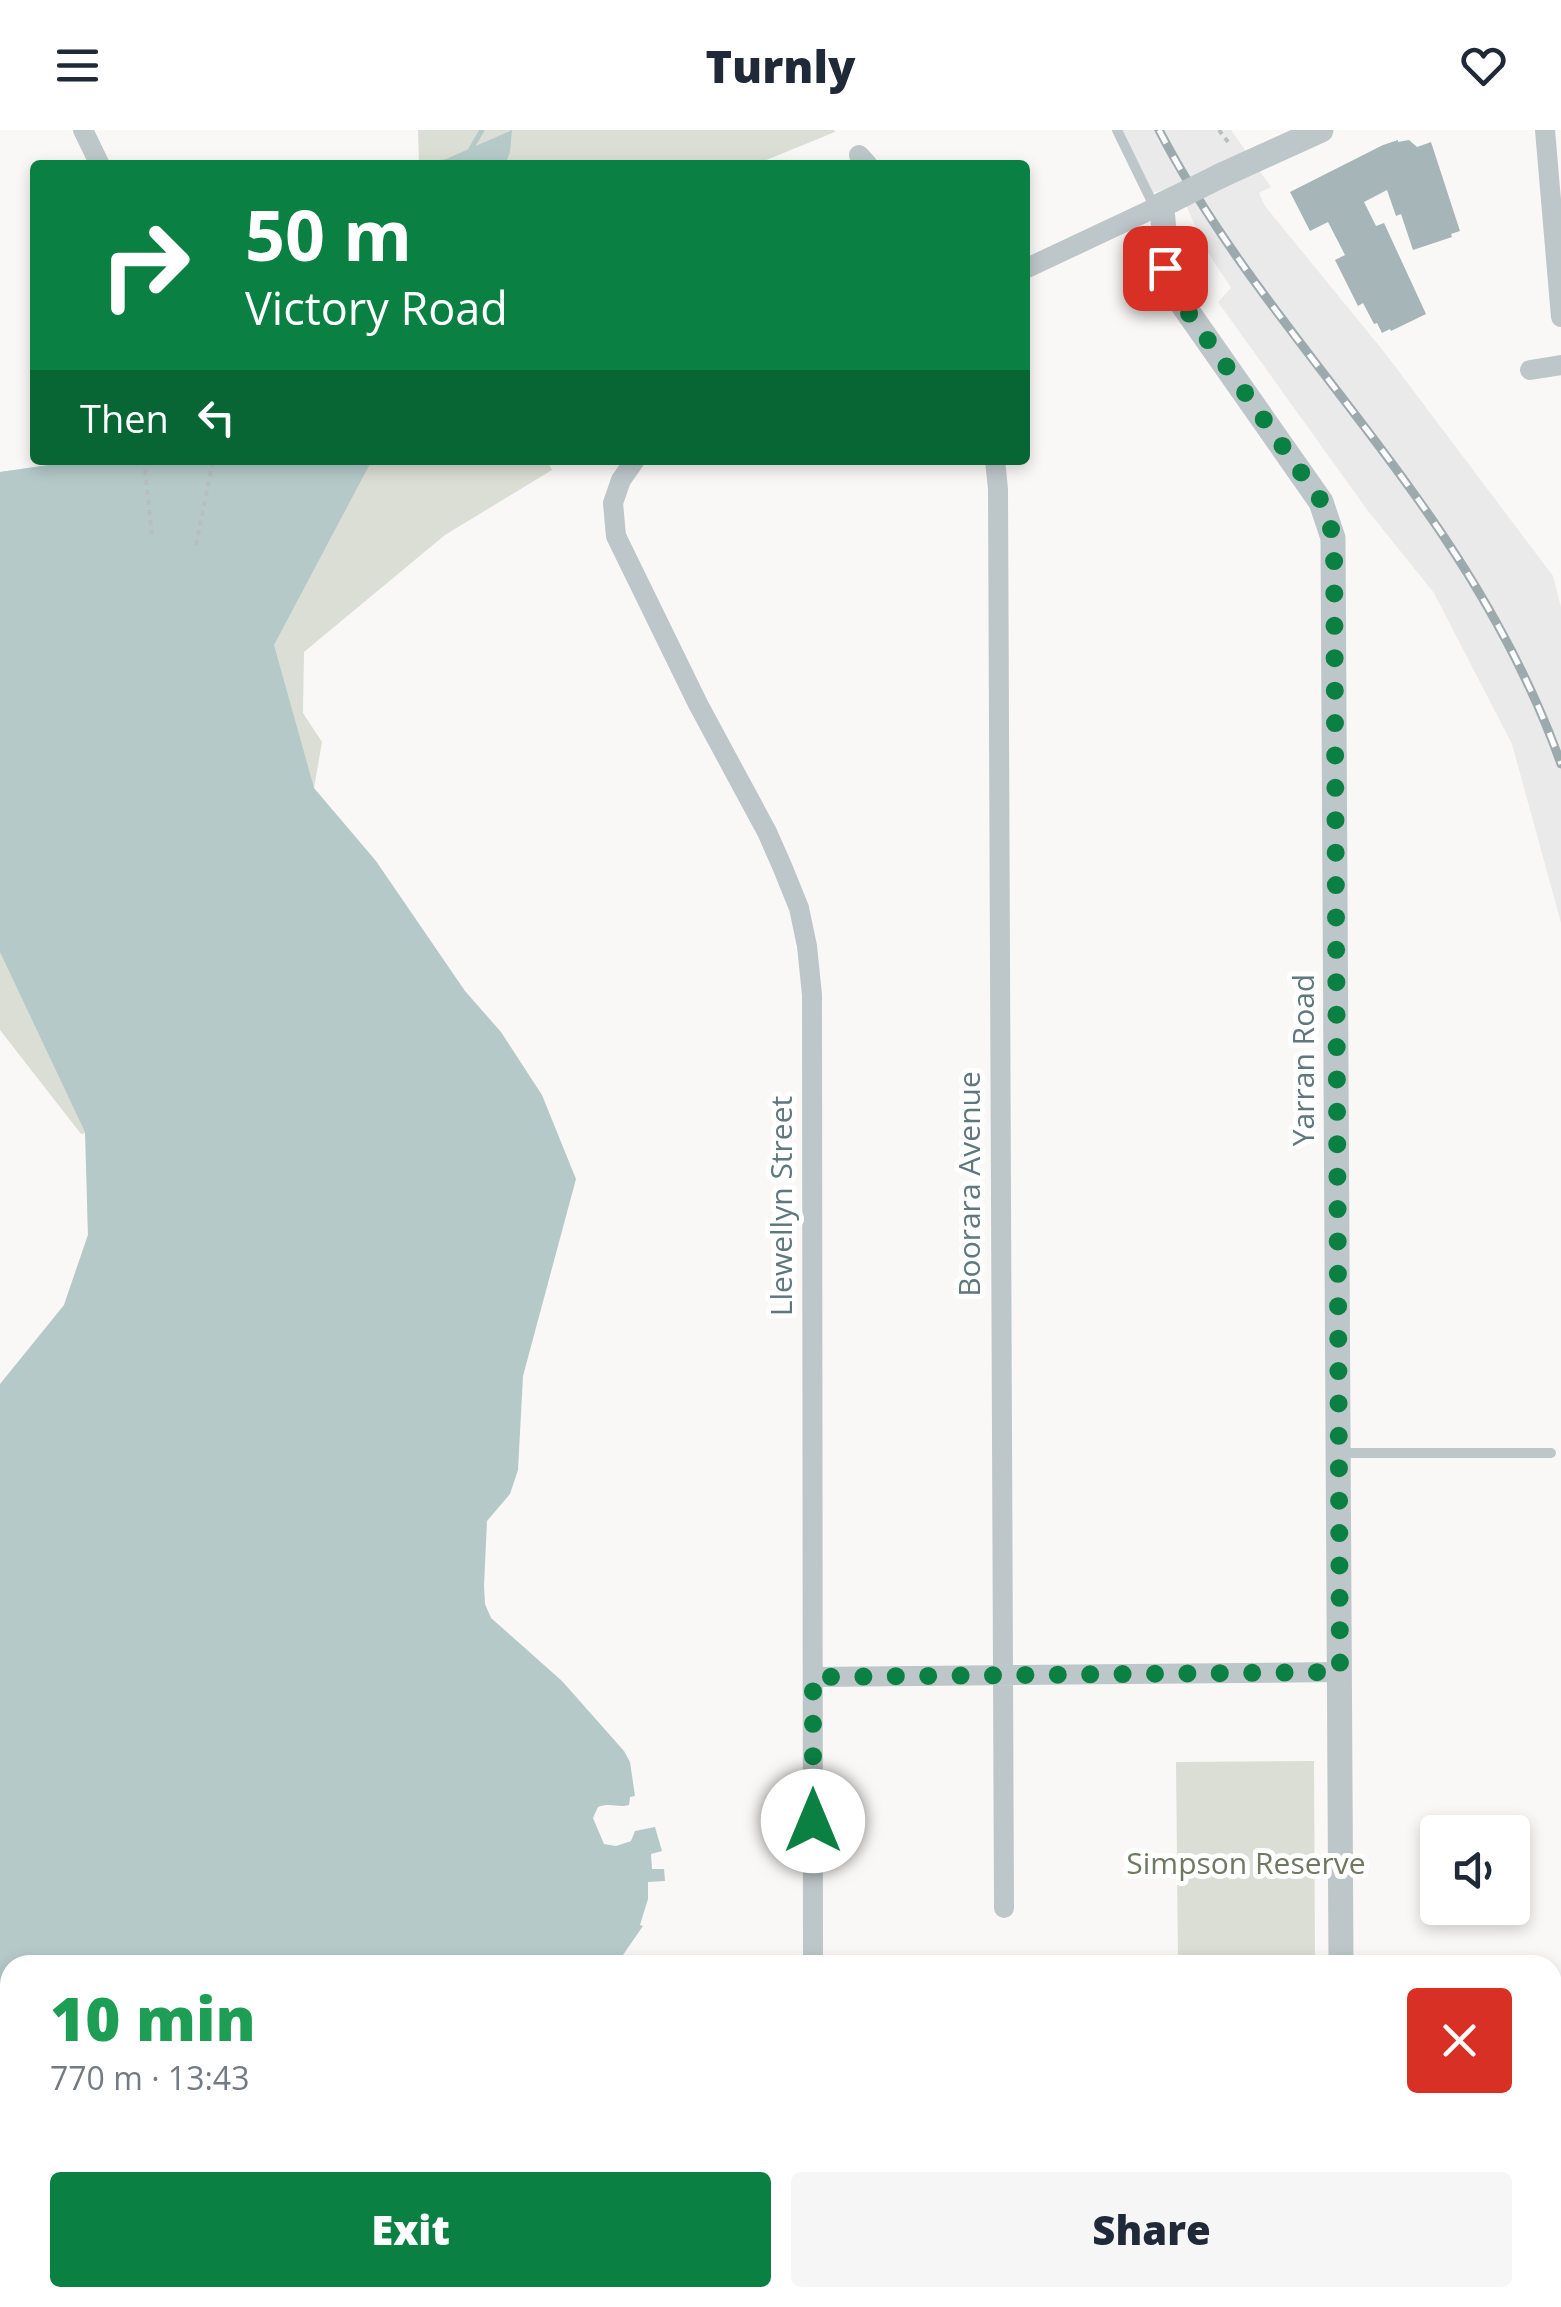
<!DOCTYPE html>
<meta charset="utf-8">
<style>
:root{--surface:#fff;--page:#f6f6f7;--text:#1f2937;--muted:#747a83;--accent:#0b8043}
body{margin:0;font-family:"Open Sans",sans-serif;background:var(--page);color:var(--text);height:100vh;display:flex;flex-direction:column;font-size:38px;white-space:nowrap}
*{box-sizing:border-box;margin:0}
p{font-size:32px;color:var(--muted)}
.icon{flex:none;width:55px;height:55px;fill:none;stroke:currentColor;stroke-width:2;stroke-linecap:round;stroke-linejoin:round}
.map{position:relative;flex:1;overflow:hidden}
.details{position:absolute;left:0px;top:1825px;width:1562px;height:352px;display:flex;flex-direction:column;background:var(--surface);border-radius:30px 30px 0 0;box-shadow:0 5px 15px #0003}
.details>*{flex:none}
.guide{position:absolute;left:30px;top:30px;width:1000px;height:305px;border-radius:10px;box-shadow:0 5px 15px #0003;background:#0b8043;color:#fff;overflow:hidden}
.buttons{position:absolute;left:1420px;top:1685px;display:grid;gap:20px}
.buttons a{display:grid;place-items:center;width:110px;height:110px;border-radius:10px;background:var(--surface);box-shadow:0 5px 15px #0003;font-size:50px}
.pin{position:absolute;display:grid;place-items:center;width:85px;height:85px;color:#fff;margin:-42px;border-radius:20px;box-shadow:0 5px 15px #0006}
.me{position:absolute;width:110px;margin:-55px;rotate:0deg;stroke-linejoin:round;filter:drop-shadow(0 0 8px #0008)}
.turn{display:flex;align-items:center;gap:35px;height:210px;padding:0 50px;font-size:45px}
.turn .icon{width:130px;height:130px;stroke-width:2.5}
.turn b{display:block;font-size:70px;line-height:85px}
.then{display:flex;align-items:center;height:95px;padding:0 50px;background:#0003;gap:20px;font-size:38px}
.round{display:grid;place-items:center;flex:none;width:105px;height:105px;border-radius:10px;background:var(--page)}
.headline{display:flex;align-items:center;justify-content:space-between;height:170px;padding:0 50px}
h1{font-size:60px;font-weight:800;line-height:75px;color:#1e9e55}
.primary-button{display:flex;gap:20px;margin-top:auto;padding:20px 50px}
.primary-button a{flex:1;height:115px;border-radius:10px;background:var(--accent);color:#fff;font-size:40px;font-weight:800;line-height:115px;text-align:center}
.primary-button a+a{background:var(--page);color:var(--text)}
header{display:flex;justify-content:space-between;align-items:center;height:130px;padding:0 50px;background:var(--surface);font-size:45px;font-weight:800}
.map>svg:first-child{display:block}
</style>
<header><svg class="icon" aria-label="menu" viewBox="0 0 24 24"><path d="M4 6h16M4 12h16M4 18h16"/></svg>Turnly<svg class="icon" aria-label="heart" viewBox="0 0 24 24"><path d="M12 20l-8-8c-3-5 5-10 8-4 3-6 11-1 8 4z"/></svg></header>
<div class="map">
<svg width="1561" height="2177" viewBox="0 0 1561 2177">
<rect width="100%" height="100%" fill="#f9f8f6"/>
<path fill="#eaeaea" d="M1120,0H1231L1271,57L1259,63L1265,76L1385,223L1553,446L1561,477V793L1512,614L1434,463L1368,381L1218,172L1231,158L1207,121L1177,56L1152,63Z"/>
<path fill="#dbded5" d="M418,0H834L835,2L754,35H419Z
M84,330H547L552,340L445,405L304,522L303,583L322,612L314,658L130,1033L64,1175L88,1105L86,1003L81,1004L0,900V342Z
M1314,1631L1315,1835H1178L1176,1632Z"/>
<path fill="#b5c9c9" d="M512,0L510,22L505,35H419L446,29Z
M84,330H372L274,515L314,658L376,731L465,861L501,902L542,965L576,1049L523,1246L518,1340L510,1364L487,1391L484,1456L485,1474L491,1488L562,1551L624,1621L630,1632L635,1666L630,1667L629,1675C618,1678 610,1672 598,1677L593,1688L604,1714L616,1716L631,1711L635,1701L655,1697L662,1721L651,1724L652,1739H664L665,1751L648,1752V1769L640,1795L643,1796L616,1835H10V2168H456L458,2177H0V1254L64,1175L88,1105L85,1002L0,822V342Z"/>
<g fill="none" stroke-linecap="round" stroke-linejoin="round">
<path stroke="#b5c9c9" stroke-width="5" d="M471,19L482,0"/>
</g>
<path fill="#a6b5b7" d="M1398,10V12L1409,10L1417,17L1431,12L1460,101L1451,104L1452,107L1413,120L1401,84L1396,86L1387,60L1364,72L1376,96L1384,93L1426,184L1391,201L1390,199L1382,203L1377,193L1374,194L1363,173L1358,176L1335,130L1345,125L1328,92L1310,101L1290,62L1383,15Z"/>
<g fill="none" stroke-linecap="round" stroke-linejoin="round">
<path stroke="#b8bec0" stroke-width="4" stroke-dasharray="5 5" stroke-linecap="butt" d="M1219,0L1231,16
M144,330L152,406
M196,415L213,330"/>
<path stroke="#bdc6c8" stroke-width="10" d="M1117,0L1155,78
M1339,1323H1551"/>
<path stroke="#bdc6c8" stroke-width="20" d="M83,0L100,35
M1545,0L1561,187
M859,25L868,35
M1025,139L1161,75
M1530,240L1561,235
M635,330L621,350L613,373L616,406L698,574L767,702L782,736L799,778L807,816L812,865L813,1835
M995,330L998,359L1004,1778
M813,1547L1340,1542
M1002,2168V2177
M804,2177L805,2168"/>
<path stroke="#bdc6c8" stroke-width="25" d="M1220,46L1321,0
M1172,70L1161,75C1167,107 1161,134 1176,165L1321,372L1333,408L1341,1835
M1342,2168V2177"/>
<g stroke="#9daaad" stroke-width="9">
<path id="rail" d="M1159,0C1227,131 1327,242 1412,361C1473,445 1526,536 1561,634"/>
</g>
<use href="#rail" stroke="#fff" stroke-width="5" stroke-dasharray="15" stroke-linecap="butt"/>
<path stroke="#bdc6c8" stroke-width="25" d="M1172,70L1220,46"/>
</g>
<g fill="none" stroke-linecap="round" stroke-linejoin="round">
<path stroke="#0b8043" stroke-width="18" stroke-dasharray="0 32.4" d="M813,1691V1547L1340,1542L1334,408L1322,372L1176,165L1165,138"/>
</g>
<g text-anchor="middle" stroke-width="10" stroke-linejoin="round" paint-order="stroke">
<g font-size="30" fill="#5e787e" stroke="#fff">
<text transform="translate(1304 930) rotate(-90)" y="10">Yarran Road</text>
<text transform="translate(970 1054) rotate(-90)" y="10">Boorara Avenue</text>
<text transform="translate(782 1076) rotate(-90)" y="10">Llewellyn Street</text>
</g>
<g font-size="30" fill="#6d7a61" stroke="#fff">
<text x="1246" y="1744">Simpson Reserve</text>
</g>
</g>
</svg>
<div class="buttons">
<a><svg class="icon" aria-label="sound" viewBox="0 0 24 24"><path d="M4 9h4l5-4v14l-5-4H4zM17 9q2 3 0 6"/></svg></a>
</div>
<div class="pin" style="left:1165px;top:138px;background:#d93025"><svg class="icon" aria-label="arrive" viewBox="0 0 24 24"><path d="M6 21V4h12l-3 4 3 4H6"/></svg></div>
<svg class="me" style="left:813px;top:1691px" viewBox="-20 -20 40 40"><circle r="19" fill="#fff"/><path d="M0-13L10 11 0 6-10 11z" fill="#0b8043"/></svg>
<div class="guide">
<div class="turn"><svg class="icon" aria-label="right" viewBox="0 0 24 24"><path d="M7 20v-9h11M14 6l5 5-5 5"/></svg><div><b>50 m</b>Victory Road</div></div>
<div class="then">Then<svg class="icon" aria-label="left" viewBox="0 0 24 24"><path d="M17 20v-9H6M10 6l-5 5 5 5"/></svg></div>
</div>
<section class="details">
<div class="headline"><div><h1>10 min</h1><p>770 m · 13:43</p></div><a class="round" style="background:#d93025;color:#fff"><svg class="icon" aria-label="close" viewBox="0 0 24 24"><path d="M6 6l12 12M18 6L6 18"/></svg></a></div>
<div class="primary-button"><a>Exit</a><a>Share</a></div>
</section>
</div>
